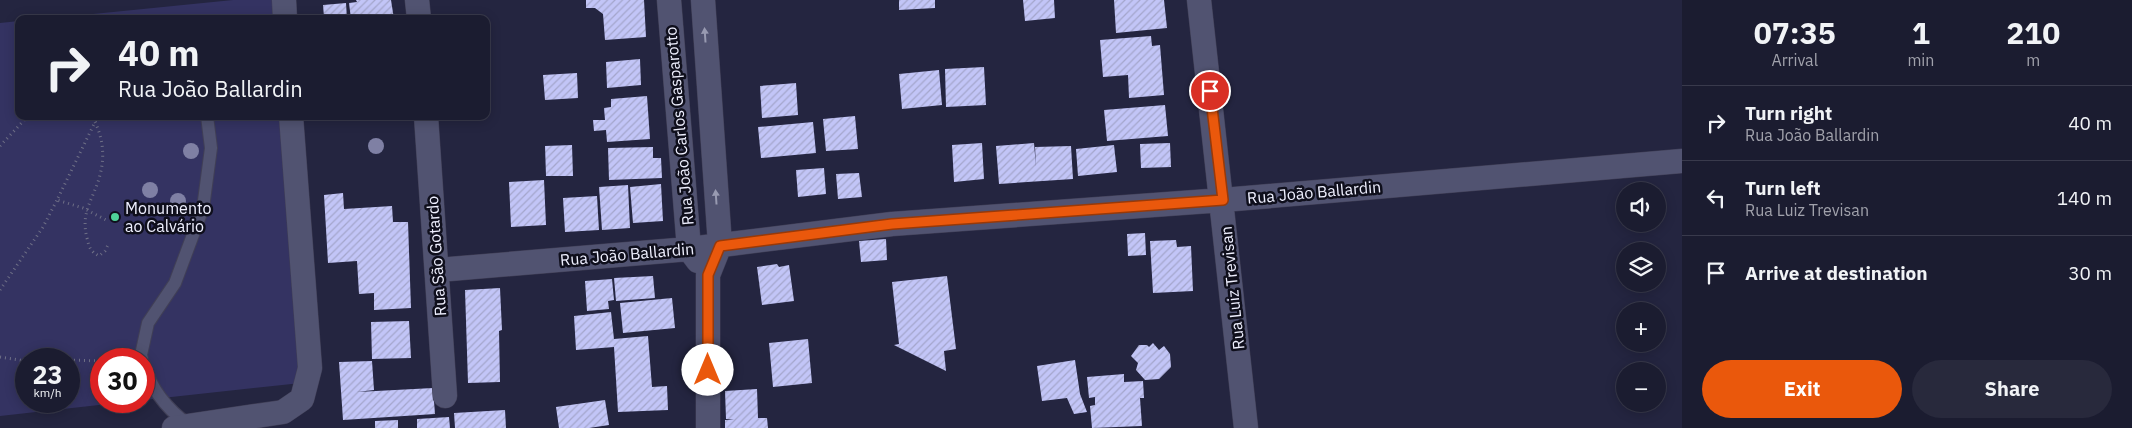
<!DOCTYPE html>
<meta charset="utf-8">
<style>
:root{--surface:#1b1c30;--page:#28293c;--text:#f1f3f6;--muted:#a0a1ab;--line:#393a4c;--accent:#ea580c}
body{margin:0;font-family:"IBM Plex Sans",sans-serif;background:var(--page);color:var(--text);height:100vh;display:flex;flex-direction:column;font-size:19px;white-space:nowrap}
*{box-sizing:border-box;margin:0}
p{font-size:16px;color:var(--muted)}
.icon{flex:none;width:28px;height:28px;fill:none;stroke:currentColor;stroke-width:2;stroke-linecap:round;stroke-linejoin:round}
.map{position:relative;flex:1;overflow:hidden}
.side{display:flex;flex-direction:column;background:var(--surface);width:450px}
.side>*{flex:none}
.hud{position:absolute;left:15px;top:15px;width:475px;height:105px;border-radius:10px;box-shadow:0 2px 12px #0003,0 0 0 1px var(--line);background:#1b1c30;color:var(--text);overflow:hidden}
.fabs{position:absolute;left:1616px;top:182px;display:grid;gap:10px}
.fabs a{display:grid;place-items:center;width:50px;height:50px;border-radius:50%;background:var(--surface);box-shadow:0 2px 12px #0003,0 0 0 1px var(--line);font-size:25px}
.speed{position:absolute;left:15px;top:348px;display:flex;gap:10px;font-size:25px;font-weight:700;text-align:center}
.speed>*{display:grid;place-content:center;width:65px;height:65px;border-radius:50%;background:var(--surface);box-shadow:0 2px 12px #0003,0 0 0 1px var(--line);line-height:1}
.speed small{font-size:12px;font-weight:400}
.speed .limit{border:8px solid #d22;background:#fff;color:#111}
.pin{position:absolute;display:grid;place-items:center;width:42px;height:42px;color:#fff;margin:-21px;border:2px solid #fff;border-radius:50%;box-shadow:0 1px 5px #0007}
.me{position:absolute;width:55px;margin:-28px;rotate:0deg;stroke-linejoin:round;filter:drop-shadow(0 0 4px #0008)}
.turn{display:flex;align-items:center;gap:18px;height:105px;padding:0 20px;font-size:22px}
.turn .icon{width:65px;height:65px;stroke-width:2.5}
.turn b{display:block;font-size:35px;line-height:42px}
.eta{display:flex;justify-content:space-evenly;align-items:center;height:85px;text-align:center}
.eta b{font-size:30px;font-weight:700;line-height:35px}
.cta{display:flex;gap:10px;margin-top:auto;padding:10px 20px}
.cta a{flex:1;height:58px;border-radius:30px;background:var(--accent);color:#fff;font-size:20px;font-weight:700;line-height:58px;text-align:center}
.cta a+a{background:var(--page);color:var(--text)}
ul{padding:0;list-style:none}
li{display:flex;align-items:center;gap:15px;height:75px;padding:0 20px;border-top:1px solid var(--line)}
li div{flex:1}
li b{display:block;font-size:19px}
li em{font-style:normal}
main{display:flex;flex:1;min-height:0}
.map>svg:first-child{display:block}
</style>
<main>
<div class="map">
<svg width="1682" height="428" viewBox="0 0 1682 428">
<defs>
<pattern id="building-hatch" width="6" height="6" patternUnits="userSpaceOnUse" patternTransform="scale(1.25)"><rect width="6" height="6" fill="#c2c5f7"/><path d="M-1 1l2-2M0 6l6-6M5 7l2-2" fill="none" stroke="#a4a6cc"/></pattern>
</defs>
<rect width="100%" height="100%" fill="#242540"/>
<path fill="#343362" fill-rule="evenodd" d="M233,0H274L276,19H43Z
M19,21V116H282L301,383L144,400V359H101V401H135L0,416V23ZM26,359H69V401H26Z"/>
<path fill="url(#building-hatch)" d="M356,0H391L394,19H351L349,3L357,2Z
M586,0H644L646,37L605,40L603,14L595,8H586Z
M899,0H935V8L899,10Z
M1023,0H1054L1055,18L1025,21Z
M1114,0H1164L1167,28L1116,33Z
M346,3L347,19H314L324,17L323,5Z
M1151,36L1152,46L1160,45L1164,95L1129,98L1128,75L1103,77L1100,40Z
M640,59L641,85L607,88L606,62Z
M984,67L986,105L946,107L945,69Z
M939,70L942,105L902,109L899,74Z
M577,73L578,98L545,100L543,75Z
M796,83L798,115L762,118L760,86Z
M647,96L650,139L607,142L606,130L594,131L593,120H605L604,108L611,107V99Z
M1165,105L1168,136L1107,141L1104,110Z
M855,116L858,149L826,151L823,119Z
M813,122L816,153L761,158L758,127Z
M982,143L984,179L954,182L952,145Z
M1034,143L1036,167L1035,147L1071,146L1073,179L999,184L996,146Z
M1170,143L1171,167L1141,168L1140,144Z
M572,145L573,176H546L545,146Z
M1114,145L1117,172L1078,176L1076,149Z
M653,147V158H661L662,178L609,180L608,148Z
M824,168L826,194L798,197L796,170Z
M859,173L862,197L838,199L836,174Z
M544,180L546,225L511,227L509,182Z
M661,184L663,221L633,223L630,187Z
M628,185L630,228L602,230L599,187Z
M343,193L344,209L392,206L393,222H408L411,308L374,310V293L359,294L357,261L328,263L324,195Z
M597,196L599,230L565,232L563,198Z
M1145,233L1146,255L1128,256L1127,234Z
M886,239L887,260L861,262L859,241Z
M1176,240L1177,247L1191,246L1193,291L1153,293L1150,241Z
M777,264L779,267L789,265L794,301L762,305L757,267Z
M653,276L655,298L616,301L614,278Z
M947,276L956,349L944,351L946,371L894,345L899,344L892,282Z
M612,279L614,300L608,301L609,309L587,311L585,281Z
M500,288L502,330L499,331L500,382L468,383L465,290Z
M672,298L675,328L623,333L620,303Z
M611,312L614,339L648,336L652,387L667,386L668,410L618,412L614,347L576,350L574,316Z
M409,321L411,358L372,359L371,322Z
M808,339L812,383L773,387L769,343Z
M1153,343L1159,350L1164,346L1170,354L1171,367L1159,379L1145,380L1136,370L1138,363L1131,356L1139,345H1147L1149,347Z
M1075,360L1080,394L1087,412L1074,414L1067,398L1042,401L1037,366Z
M372,361L374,390L357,392L433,388L435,414L343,420L339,362Z
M1124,374V382L1143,381L1144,398H1140L1142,426L1092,428L1090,406L1095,405V397L1089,398L1087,377Z
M757,389L758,418H767L768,428H725V420H734L726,419L725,391Z
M605,400L609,425L589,428H559L556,407Z
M505,410L506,428H455L454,413Z
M449,417L450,428H417V419Z
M398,420V428H375V421Z"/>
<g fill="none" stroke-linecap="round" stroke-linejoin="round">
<g stroke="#403f56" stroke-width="14">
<path id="lane" d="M142,359L141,355L148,323L175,283L203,208L211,148L207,116
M144,364C151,389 168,410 189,425"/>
</g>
<g stroke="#403f56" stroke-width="25">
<path id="street" d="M284,0L285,19
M417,0L419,19
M669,0L689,249L698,261
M703,0L720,245L708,275V428
M1199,0L1246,428
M426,116L445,396
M438,270L689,249L892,224L1223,200L1682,161
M174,428L283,412L302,399L310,368L291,116"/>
</g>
<path stroke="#6e6f86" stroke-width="3" stroke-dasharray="1 4" stroke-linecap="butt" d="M98,116L57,200L83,208L108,221
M95,122C103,139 105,156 100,175C94,199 80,211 87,238C89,247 90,251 99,256L105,251L109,243
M0,146L28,116
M0,290L43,227L57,200
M0,357L26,361
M69,360L101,361"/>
<use href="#lane" stroke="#515371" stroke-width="12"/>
<use href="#street" stroke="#515371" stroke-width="24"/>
</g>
<g fill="#7f80a4">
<circle cx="376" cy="146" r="8"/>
<circle cx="191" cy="151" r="8"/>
<circle cx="150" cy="190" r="8"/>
<circle cx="178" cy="201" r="8"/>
</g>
<defs><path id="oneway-solid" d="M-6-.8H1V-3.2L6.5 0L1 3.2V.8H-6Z" transform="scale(1.25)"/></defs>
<g fill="#989ab1">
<use href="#oneway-solid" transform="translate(705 35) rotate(-94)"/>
<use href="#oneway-solid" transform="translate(716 197) rotate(-94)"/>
</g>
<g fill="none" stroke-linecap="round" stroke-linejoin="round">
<g stroke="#983908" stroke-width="12">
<path id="route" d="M708,370V275L720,246L892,224L1223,200L1210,91"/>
</g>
<use href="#route" stroke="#ea580c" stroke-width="9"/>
</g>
<circle fill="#4ed399" stroke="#0f0f1c" stroke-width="2" cx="115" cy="217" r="5"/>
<g text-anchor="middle" stroke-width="5" stroke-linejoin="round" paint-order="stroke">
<g font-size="16" fill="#eff0ff" stroke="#0f0f1c">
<text transform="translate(679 126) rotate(-95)" y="6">Rua João Carlos Gasparotto</text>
<text transform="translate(1314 192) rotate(-5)" y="6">Rua João Ballardin</text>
<text transform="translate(627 254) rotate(-5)" y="6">Rua João Ballardin</text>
<text transform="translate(436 256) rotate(-94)" y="6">Rua São Gotardo</text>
<text transform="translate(1232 288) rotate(-96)" y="6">Rua Luiz Trevisan</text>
</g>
<g font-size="16" fill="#eff0ff" stroke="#0f0f1c" text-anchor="start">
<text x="125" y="214">Monumento<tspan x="125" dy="18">ao Calvário</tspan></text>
</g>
</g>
</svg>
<div class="fabs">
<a><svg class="icon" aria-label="sound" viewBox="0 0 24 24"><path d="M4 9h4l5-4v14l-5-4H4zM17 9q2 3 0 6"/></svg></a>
<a><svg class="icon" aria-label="layers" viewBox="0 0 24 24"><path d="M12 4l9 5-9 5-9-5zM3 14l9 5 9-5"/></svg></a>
<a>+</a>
<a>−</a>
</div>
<div class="speed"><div>23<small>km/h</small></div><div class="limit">30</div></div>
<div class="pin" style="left:1210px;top:91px;background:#d93025"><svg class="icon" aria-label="arrive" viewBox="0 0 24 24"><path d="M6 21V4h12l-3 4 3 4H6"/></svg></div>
<svg class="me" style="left:708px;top:370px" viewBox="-20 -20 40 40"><circle r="19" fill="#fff"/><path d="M0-13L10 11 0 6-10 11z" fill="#ea580c"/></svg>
<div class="hud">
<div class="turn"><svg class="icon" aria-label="right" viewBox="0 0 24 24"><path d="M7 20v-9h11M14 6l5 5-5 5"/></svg><div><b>40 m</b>Rua João Ballardin</div></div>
</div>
</div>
<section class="side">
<div class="eta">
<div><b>07:35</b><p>Arrival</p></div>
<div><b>1</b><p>min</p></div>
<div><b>210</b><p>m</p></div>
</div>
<ul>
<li><svg class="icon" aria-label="right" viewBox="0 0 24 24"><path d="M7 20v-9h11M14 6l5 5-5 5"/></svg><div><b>Turn right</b><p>Rua João Ballardin</p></div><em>40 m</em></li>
<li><svg class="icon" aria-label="left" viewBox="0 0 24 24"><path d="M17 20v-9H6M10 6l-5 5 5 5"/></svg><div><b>Turn left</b><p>Rua Luiz Trevisan</p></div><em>140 m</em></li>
<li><svg class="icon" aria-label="arrive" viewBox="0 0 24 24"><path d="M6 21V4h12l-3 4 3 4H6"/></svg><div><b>Arrive at destination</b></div><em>30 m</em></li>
</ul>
<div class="cta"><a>Exit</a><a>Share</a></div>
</section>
</main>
